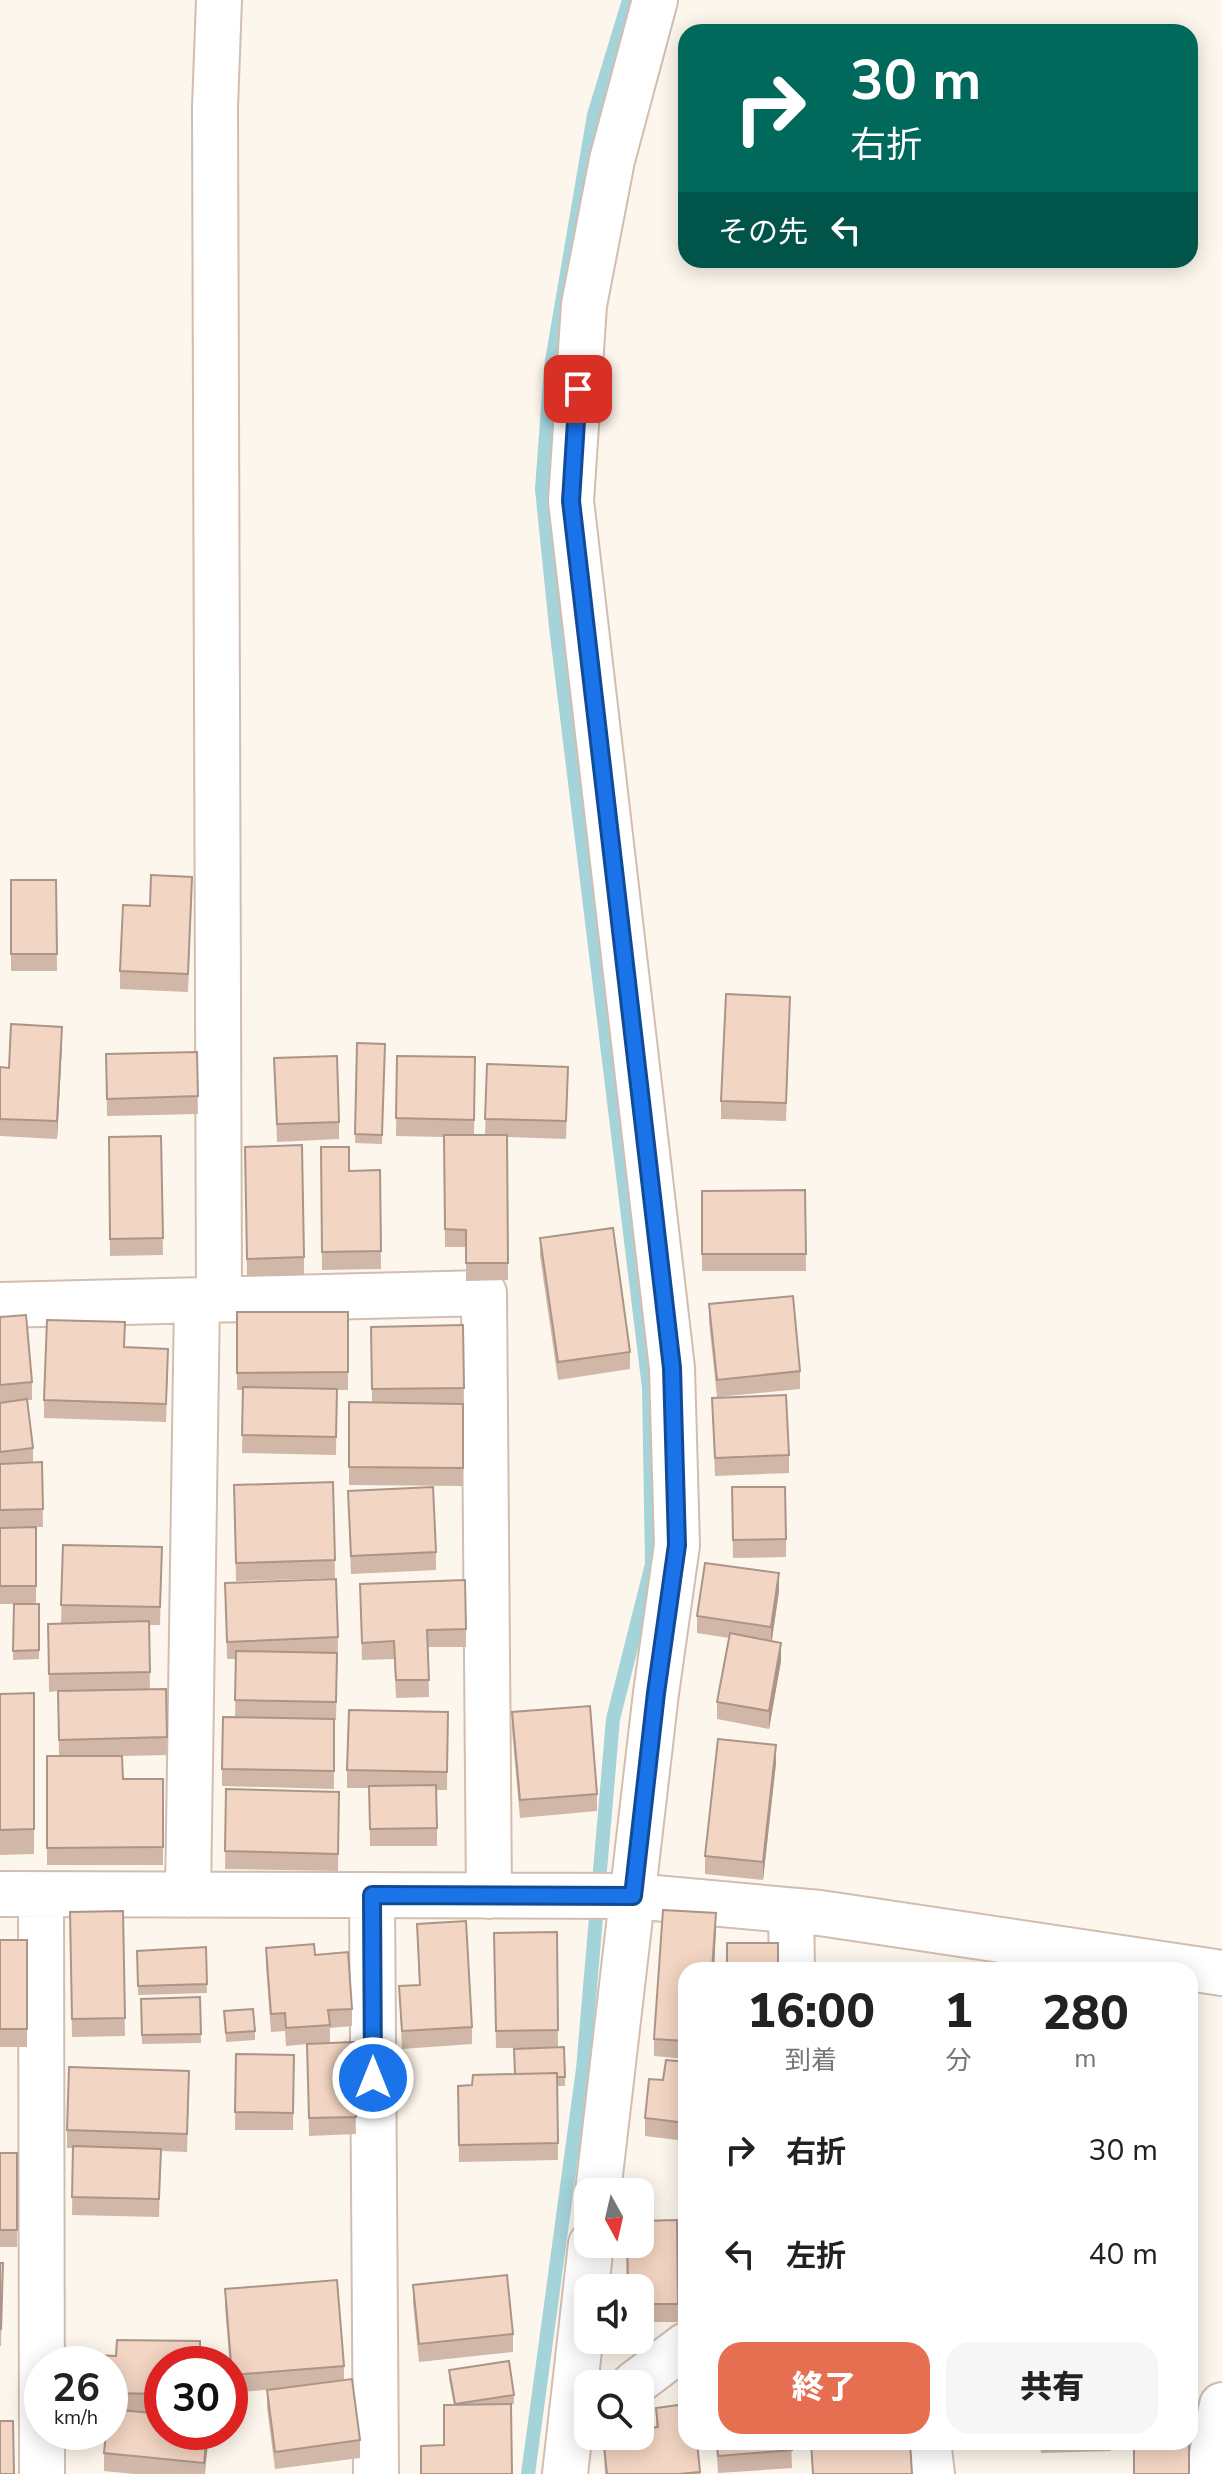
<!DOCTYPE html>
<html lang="ja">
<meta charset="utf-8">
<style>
:root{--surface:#fff;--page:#f6f6f6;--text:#222;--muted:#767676;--accent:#e76f51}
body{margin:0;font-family:"Nunito Sans","Noto Sans JP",sans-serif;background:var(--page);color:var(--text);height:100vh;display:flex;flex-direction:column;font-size:30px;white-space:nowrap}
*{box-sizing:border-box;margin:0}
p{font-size:26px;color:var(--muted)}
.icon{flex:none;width:44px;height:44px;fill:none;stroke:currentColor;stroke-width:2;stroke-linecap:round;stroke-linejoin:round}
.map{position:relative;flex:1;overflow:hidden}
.details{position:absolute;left:678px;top:1962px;width:520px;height:488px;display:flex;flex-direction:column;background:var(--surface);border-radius:24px;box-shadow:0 4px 20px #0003}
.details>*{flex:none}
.banner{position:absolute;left:678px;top:24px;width:520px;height:244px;border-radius:24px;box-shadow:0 4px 20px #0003;background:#00695c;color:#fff;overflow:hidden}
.needle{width:52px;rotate:172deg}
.tools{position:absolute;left:574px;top:2178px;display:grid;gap:16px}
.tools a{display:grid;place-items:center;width:80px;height:80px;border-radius:16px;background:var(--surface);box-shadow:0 4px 20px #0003;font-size:40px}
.speed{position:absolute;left:24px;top:2346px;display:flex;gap:16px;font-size:40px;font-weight:700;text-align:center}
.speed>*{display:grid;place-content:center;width:104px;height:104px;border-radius:50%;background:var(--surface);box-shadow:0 4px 20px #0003;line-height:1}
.speed small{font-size:20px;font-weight:400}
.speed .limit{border:12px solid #d22;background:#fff;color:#111}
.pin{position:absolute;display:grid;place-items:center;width:68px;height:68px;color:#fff;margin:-34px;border-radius:16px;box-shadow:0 4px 12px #0006}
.me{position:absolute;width:88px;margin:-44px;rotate:0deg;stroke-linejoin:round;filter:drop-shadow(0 0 6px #0008)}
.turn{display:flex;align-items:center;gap:28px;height:168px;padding:0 40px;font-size:36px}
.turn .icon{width:104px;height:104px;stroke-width:2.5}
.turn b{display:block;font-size:56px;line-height:68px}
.then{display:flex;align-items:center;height:76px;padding:0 40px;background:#0003;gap:16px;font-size:30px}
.eta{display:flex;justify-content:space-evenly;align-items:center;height:136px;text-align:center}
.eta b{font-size:48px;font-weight:800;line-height:56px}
.cta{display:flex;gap:16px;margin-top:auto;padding:16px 40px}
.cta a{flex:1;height:92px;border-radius:24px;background:var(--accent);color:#fff;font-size:32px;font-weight:800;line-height:92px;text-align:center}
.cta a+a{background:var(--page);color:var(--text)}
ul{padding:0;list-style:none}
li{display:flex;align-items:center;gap:24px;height:104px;padding:0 40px}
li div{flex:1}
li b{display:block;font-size:30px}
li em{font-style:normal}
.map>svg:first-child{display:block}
</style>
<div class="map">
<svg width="1222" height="2474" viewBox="0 0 1222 2474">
<rect width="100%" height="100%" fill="#fdf6ec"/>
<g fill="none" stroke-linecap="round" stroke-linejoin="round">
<path stroke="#a5d3da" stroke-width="14" d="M528,2474L583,2069L613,1719L652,1564L649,1388L556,627L542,489L551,367L594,115L629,0"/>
<g stroke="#d1beb0" stroke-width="48">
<path id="minor" d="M219,0L215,107L219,1299
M0,1305L484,1293L489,1896
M0,1894L633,1896L820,1913L1222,1973
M41,1894L42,2474
M188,1895L197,1300
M372,1895L376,2474
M791,1911L792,1970
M598,2192L656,1693L677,1545L672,1368L571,501L584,305L612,160L655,0
M634,2384L686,2345
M928,2442L932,2474
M565,2474L591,2244
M1208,2474L1222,2405"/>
</g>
<use href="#minor" stroke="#fff" stroke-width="44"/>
</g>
<path fill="#d1b7a8" d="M11,880H56L57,971H11Z
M192,895L188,992L120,989V971L150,906Z
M790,1015L786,1121L721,1119V1101Z
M357,1043L385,1044L382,1144L355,1143Z
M62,1044L57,1139L0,1136V1067L9,1068Z
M197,1052L198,1114L107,1116L106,1054Z
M397,1056L475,1057L474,1135H485L487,1064L568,1067L566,1139L507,1137L508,1280L466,1281V1247H445L444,1137L396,1136Z
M274,1058L339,1122V1139L277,1142Z
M161,1136L163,1255L110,1256L109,1137Z
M245,1147L304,1257V1275L247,1276Z
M321,1147L349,1171L380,1170L381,1269L322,1270Z
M805,1190L806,1271H702V1191Z
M540,1238L630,1352V1369L558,1380L540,1256Z
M709,1304L800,1371V1389L717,1397L709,1322Z
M237,1312H348V1390H337L336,1455L242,1453L243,1390H237Z
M0,1317L32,1382V1400H27L33,1448V1463L42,1462L43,1527H36V1604H0Z
M463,1325L464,1406L463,1486L349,1485V1402L372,1403L371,1327Z
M124,1347L168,1366L166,1422L44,1418V1400Z
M712,1398L789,1455V1473L715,1476Z
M333,1482L335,1578L236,1581L234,1485Z
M732,1487L786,1539V1557L733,1558Z
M348,1491L436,1552V1570L351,1574Z
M63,1545L162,1547L160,1625H149L150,1689L167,1737V1755L122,1756L123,1779H163V1865H47V1756H59L58,1691L49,1692L48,1624L73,1623H61Z
M225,1583L338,1637L336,1720H334V1789L222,1786V1769L235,1717L236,1659H227Z
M360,1584L466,1629V1647H428L429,1697L396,1698L394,1659L362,1660Z
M779,1591L772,1641L781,1661L769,1729L717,1719V1702L729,1638L697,1633V1616Z
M14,1604H39V1659L13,1660Z
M34,1693V1854L0,1855V1694Z
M448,1712L447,1790H437V1846H370L369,1788H347V1770Z
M512,1712L597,1794V1811L520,1818L512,1730Z
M776,1763L763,1880L705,1874V1856Z
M226,1789L339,1792L338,1871L225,1869Z
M663,1910L716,1913L714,1970H686V2059L654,2056V2039Z
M123,1911L125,2036L72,2037L70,1912Z
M417,1924L472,2027V2044L402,2049L399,1986L419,1985Z
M557,1932L558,2047L565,2077V2086H558V2160L459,2162L458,2086L472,2085L515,2074L548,2048H496L494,1933Z
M0,1940H27V2047H0Z
M206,1947L207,1993L138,1995L137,1951Z
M266,1948L315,1955L352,2009V2026L330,2028V2043L354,2042L356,2134L309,2136L307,2044L286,2046L285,2031L271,2032L266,1966Z
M200,1997L201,2043L142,2044L141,1999Z
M224,2011L255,2031V2040L226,2042Z
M236,2054L294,2055L293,2130H235Z
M686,2062V2141L645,2136V2118L663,2080Z
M189,2088L187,2152L161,2151L159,2217L72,2215L73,2148H67V2130Z
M0,2153H17V2247H0Z
M677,2220L678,2322H640V2288Z
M0,2263H3L1,2346H0Z
M413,2285L513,2334V2352L419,2362L413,2303Z
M225,2289L344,2366V2380L360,2440V2458L275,2469L267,2408V2390L274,2389L232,2393L225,2307Z
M110,2364H162V2412L133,2411L209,2432L205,2474H135L104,2471V2453L110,2432Z
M449,2370L514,2395V2404L511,2405L444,2445L454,2405L449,2379Z
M656,2408L697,2442L700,2474H605L603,2436L656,2427Z
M716,2442H791L792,2468L718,2473Z
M1040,2442H1111V2451L1041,2453Z"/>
<path fill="#aa9588" d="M62,1027V1044L57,1139V1121Z
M779,1573V1591L771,1644V1627Z
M781,1643V1661L769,1729V1711Z
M776,1745V1763L763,1880V1862Z
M716,1913V1931L714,1970H712Z
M207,2432H209V2436L204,2474Z"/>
<path fill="#f3d5c3" stroke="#aa9588" stroke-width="2" d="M151,875L192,877L188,974L120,971L123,905L150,906Z
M11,880H56L57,954H11Z
M726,994L790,997L786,1103L721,1101Z
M11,1024L62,1027L57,1121L0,1119V1067L9,1068Z
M357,1043L385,1044L382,1135L355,1134Z
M197,1052L198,1096L107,1099L106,1054Z
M337,1056L339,1122L277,1124L274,1058Z
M397,1056L475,1057L474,1120L396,1118Z
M487,1064L568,1067L566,1121L485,1119Z
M444,1135H507L508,1263H466V1230L445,1229Z
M161,1136L163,1238L110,1239L109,1137Z
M302,1145L304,1257L247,1259L245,1147Z
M321,1147H349V1171L380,1170L381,1251L322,1252Z
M805,1190L806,1254H702V1191Z
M613,1228L630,1352L558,1362L540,1238Z
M793,1296L800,1371L717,1380L709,1304Z
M237,1312H348V1372L237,1373Z
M26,1315L32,1382L0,1385V1317Z
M47,1320L125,1322L124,1347L168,1349L166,1404L44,1400Z
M463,1325L464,1388L372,1389L371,1327Z
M243,1387L337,1389L336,1437L242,1435Z
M786,1395L789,1455L715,1458L712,1398Z
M27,1399L33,1448L0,1452V1403Z
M349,1402L463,1404V1468L349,1467Z
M42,1462L43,1509L0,1510V1464Z
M333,1482L335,1560L236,1563L234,1485Z
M433,1487L436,1552L351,1556L348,1491Z
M732,1487H785L786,1539L733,1540Z
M36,1527V1586H0V1528Z
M63,1545L162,1547L160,1607L61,1605Z
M705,1563L779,1573L771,1627L697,1616Z
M336,1579L338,1637L227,1642L225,1583Z
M465,1580L466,1629L427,1630L429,1680H396L394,1641L362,1643L360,1584Z
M14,1604H39V1650L13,1651Z
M149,1621L150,1672L49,1674L48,1624Z
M730,1633L781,1643L769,1711L717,1702Z
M236,1651L337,1653L336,1702L235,1700Z
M166,1689L167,1737L59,1740L58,1691Z
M34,1693V1829L0,1830V1694Z
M590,1706L597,1794L520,1800L512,1712Z
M349,1710L448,1712L447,1772L347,1770Z
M223,1717L334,1719V1771L222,1769Z
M718,1739L776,1745L763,1862L705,1856Z
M47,1756H122L123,1779H163V1847L47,1848Z
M436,1785L437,1828L370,1829L369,1786Z
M226,1789L339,1792L338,1854L225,1851Z
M663,1910L716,1913L712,1970H686V2041L654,2039Z
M123,1911L125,2018L72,2019L70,1912Z
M466,1921L472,2027L402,2031L399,1986L420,1985L417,1924Z
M557,1932L558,2030L496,2031L494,1933Z
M0,1940H27V2029H0Z
M727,1943H778V1970H727Z
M314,1944L315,1955L348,1952L352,2009L328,2010L330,2025L286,2028L285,2013L271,2014L266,1948Z
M206,1947L207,1984L138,1986L137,1951Z
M200,1997L201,2034L142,2035L141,1999Z
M253,2009L255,2031L226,2033L224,2011Z
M354,2042L356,2117L309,2118L307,2044Z
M564,2047L565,2077H557V2073L515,2074L514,2049Z
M236,2054L294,2055L293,2113L235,2112Z
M666,2060L686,2062V2123L645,2118L649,2079L663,2080Z
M69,2067L189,2071L187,2134L67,2130Z
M557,2073L558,2143L459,2145L458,2086L472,2085L473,2075Z
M73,2146L161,2149L159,2199L72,2197Z
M0,2153H17V2230H0Z
M677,2220L678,2304H640V2288H628L627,2244H640V2221Z
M0,2263H3L1,2329H0Z
M507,2275L513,2334L419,2344L413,2285Z
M337,2280L344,2366L232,2375L225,2289Z
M117,2340L200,2341V2364H162V2394L110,2393V2364H69V2354L116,2356Z
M509,2361L514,2395L455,2404L449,2370Z
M352,2379L360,2440L275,2452L267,2390Z
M511,2404L512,2474H421V2446L444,2445V2405Z
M686,2404V2442H697L700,2472L679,2474H607L603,2436H640V2429L658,2427L656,2408Z
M110,2409L162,2414V2432H207L204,2463L104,2453L106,2432H110Z
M0,2421H13L14,2474H0Z
M717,2442H791L792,2450L718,2456Z
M811,2442H910L912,2474H813Z
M1134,2442H1189V2474H1134Z"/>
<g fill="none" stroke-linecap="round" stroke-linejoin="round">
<g stroke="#114b97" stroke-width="20">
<path id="route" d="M373,2078L372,1895L633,1896L656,1693L677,1545L672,1368L571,501L578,389"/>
</g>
<use href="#route" stroke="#1a73e8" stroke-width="14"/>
</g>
</svg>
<div class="tools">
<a><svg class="needle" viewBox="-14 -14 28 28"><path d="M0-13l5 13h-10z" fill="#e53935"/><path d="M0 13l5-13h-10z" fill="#767676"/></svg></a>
<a><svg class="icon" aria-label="sound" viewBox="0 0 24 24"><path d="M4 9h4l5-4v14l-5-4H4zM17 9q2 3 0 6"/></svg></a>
<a><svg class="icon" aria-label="search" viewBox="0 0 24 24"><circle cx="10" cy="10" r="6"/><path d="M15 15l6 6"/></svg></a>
</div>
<div class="speed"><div>26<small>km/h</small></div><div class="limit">30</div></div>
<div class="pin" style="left:578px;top:389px;background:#d93025"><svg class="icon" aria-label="arrive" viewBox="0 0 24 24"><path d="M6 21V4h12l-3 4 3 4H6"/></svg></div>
<svg class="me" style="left:373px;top:2078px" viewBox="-20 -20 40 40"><circle r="17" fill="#1a73e8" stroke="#fff" stroke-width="3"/><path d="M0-11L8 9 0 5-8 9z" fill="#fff"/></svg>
<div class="banner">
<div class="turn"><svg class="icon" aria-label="right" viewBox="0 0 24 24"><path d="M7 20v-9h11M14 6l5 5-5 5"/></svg><div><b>30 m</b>右折</div></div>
<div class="then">その先<svg class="icon" aria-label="left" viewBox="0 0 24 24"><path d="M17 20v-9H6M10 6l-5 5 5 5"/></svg></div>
</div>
<section class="details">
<div class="eta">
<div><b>16:00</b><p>到着</p></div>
<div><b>1</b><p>分</p></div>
<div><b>280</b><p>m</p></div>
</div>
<ul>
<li><svg class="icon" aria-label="right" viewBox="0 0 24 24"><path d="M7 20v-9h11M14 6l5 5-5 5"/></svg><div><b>右折</b></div><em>30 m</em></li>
<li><svg class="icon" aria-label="left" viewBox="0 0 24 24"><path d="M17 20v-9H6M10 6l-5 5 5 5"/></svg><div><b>左折</b></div><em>40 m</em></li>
</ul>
<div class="cta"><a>終了</a><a>共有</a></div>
</section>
</div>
